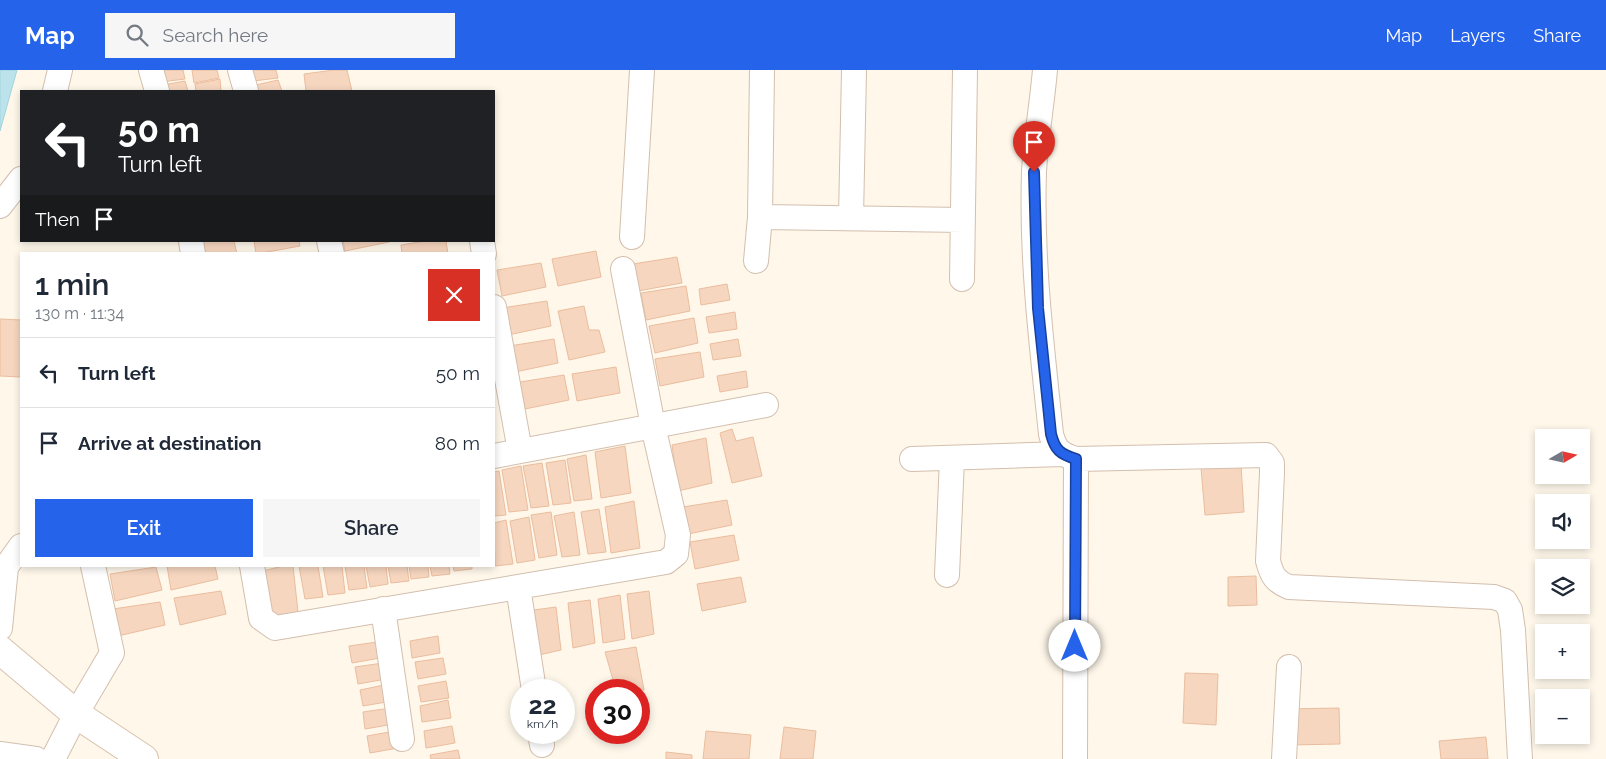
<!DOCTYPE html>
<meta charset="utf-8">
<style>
:root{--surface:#fff;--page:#f6f6f7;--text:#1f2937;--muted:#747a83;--line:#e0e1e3;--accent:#2563eb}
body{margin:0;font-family:Raleway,sans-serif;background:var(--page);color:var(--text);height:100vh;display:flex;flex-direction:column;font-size:19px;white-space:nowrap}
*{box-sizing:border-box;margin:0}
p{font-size:16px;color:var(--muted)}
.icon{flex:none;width:28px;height:28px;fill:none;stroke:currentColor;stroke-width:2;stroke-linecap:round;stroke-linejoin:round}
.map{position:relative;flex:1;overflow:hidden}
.panel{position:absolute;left:20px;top:182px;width:475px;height:315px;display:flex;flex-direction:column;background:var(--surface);border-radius:0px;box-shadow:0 2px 8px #0003}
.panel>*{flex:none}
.guide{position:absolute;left:20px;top:20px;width:475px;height:152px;border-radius:0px;box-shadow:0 2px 8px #0003;background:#202124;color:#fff;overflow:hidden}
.needle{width:32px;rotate:81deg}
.controls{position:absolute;left:1535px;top:359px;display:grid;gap:10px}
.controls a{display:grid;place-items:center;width:55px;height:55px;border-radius:0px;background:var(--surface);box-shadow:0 2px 8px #0003;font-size:25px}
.speed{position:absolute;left:510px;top:609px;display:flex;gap:10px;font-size:25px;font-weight:700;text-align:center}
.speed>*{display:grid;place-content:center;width:65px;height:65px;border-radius:50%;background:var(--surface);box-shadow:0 2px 8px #0003;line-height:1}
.speed small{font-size:12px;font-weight:400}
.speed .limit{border:8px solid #d22;background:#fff;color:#111}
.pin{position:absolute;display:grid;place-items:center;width:42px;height:42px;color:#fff;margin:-51px -21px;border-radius:50% 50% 50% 0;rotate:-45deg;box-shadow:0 0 5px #0007}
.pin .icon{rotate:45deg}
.me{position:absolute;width:55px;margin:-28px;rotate:0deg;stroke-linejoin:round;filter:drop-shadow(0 0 4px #0008)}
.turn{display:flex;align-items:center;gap:18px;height:105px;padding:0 15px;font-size:22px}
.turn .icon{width:65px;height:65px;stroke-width:2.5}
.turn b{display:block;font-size:35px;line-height:42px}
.then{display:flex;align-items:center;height:48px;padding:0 15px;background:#0003;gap:10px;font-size:19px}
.round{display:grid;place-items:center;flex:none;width:52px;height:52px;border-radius:0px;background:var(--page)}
.headline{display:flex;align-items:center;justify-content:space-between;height:85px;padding:0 15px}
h1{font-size:30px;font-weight:600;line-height:38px}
.action{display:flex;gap:10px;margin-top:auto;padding:10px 15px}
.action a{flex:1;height:58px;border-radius:0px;background:var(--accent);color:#fff;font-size:20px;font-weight:600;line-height:58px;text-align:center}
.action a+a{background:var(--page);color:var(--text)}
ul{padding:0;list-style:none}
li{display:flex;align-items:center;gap:15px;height:70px;padding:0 15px;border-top:1px solid var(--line)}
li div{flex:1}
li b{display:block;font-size:19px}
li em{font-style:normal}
header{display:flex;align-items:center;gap:30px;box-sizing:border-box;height:70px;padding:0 25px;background:var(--accent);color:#fff}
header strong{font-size:24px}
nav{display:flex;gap:28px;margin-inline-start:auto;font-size:18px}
.search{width:350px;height:45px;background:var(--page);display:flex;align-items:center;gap:12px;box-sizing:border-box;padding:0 18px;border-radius:0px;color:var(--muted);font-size:19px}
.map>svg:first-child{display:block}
</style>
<header>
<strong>Map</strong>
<div class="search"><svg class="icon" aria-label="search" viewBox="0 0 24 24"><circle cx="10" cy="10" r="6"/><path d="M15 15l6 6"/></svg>Search here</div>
<nav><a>Map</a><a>Layers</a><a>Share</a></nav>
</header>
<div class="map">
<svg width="1606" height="689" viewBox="0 0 1606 689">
<rect width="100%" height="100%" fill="#fef7ea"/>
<path fill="#bce3eb" stroke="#a1d3de" d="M0,0H17L0,61Z"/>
<path fill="#f6d6bf" stroke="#ebbd9e" d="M159,0H183L185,9L161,12Z
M192,0H217L219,8L194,13Z
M252,0H276L278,8L253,11Z
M334,0H347L352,21H306L304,4Z
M220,9L221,21H196L195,14Z
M278,10L282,21H257L256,15Z
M185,11L188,21H164L163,15Z
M197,171H234L237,184H200Z
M254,171H299L300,176L256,184Z
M343,171H389V172L345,181Z
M425,171H446L448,184H402L401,175Z
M596,181L601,207L558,216L552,189Z
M677,187L682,213L638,221L633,194Z
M541,193L546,217L502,226L497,200Z
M727,214L730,230L701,235L699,219Z
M686,216L690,241L646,250L641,223Z
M547,231L551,256L508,265L502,238Z
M584,236L589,260H599L605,282L569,290L558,241Z
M735,242L737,259L709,263L706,247Z
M694,248L698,273L655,283L649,256Z
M0,249L21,250V307L0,306Z
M554,269L558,293L515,302L509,276Z
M738,269L741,286L713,290L710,274Z
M700,282L704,307L660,316L655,289Z
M616,297L620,323L577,331L572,304Z
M746,301L748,317L720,322L717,306Z
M564,305L569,330L525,339L520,312Z
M732,359L736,371L753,367L762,406L732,413L720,363Z
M706,368L712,413L678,421L672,375Z
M625,376L631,423L601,428L595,382Z
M586,385L592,429L574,431L567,389Z
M565,390L571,433L553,435L546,393Z
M542,393L549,436L531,438L523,396Z
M1241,395L1244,442L1205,445L1201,398Z
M521,396L528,440L509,442L502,400Z
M499,401L506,445L494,446V402Z
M727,430L732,455L688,464L683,437Z
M634,431L640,478L611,483L605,437Z
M599,439L606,482L588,484L581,442Z
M551,442L557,485L539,488L531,445Z
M574,442L580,485L562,487L554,446Z
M529,447L535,490L517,493L510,451Z
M506,450L513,494L495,496L494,453Z
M734,465L739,490L695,499L690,472Z
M167,496H215L218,509L171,520Z
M283,496H293L298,542L269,547L263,501Z
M299,496H318L323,527L305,529Z
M323,496H342L345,523L328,525Z
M345,496H364L367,518L349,520Z
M366,496H386L388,514L370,517Z
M388,496H407L409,511L391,513Z
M409,496H428L429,507L411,509Z
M430,496H449L450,504L432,506Z
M453,496H472V499L454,501Z
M156,497L162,520L115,531L110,504Z
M1256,506L1257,535L1228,536V507Z
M741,507L746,532L702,541L697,514Z
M221,521L226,544L180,555L174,528Z
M649,521L654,564L632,569L627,524Z
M620,525L625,569L603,573L598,529Z
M590,530L595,573L573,578L568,533Z
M160,532L165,555L118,566L113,539Z
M556,537L561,580L539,585L534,540Z
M438,566L440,583L412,588L410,571Z
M377,572L380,588L352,593L349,576Z
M636,577L644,620H616L605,582Z
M443,588L446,604L418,609L415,592Z
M383,593L386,609L358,614L355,597Z
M1185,603L1218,604L1216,655L1183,653Z
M446,611L449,628L421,632L418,616Z
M389,614L392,631L363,636L360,620Z
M448,630L451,648L422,652L420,636Z
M391,638L394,654L365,659L363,642Z
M1339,638L1340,674L1288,675L1287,639Z
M452,656L455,673L426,678L424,661Z
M784,657L816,661L813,689H780Z
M395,661L398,678L370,683L367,666Z
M706,661L751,665L749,689H703Z
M1486,667L1488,689H1441L1439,671Z
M458,680L460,689H431L430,685Z
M666,682L692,685V689H666Z"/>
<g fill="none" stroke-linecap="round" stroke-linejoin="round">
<g stroke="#d3bfae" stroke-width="26">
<path id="street" d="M151,0L157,21
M240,0L246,21
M1045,0C1042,34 1036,68 1034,102C1031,190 1042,278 1051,364C1055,380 1060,384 1076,389L1266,385L1272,393V403L1268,491C1272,506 1275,511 1289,517L1494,527L1505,531L1510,540L1513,560L1520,689
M55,21L60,0
M0,136L21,109
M760,147L963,150
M851,148L854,0
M632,167L642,0
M191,171L193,184
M329,171L332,184
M482,171L484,184
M756,191L760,147L762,0
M962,209L965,0
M494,237L520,381
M494,386L766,335
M912,389L1061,384
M252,496L261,548L275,558L666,492L676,484L678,465L653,356L623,199
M947,505L952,389
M518,517L534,620
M383,539L402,669
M0,558L6,497L21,476
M540,662L542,675
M0,684L36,689
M53,689L76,644L112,583L93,496
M1075,689L1076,389
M1284,689L1289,597"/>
</g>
<g stroke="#d8c1ad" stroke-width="30">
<path id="secondary" d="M0,580L76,644L144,689"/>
</g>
<use href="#street" stroke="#fff" stroke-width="24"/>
<use href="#secondary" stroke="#fff" stroke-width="28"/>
</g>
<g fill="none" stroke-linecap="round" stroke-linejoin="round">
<g stroke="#184099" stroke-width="12">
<path id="route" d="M1034,102L1038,238L1051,364C1055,380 1060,384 1076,389L1075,576"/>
</g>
<use href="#route" stroke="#2563eb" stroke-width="9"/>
</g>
</svg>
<div class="controls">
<a><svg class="needle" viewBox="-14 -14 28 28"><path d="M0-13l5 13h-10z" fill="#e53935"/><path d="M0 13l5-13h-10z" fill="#747a83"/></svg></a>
<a><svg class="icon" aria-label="sound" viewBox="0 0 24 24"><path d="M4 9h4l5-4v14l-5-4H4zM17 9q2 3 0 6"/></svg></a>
<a><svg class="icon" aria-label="layers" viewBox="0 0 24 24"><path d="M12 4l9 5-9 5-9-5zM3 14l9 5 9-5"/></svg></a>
<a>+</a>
<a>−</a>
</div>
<div class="speed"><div>22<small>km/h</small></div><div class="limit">30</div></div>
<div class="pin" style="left:1034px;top:102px;background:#d93025"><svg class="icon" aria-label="arrive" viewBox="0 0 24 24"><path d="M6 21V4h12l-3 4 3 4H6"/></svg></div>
<svg class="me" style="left:1075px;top:576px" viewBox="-20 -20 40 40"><circle r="19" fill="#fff"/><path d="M0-13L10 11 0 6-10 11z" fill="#2563eb"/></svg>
<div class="guide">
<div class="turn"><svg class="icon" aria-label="left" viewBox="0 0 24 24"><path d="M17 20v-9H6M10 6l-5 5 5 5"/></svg><div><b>50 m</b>Turn left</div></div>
<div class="then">Then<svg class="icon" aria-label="arrive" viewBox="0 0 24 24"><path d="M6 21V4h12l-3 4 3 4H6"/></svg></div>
</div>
<section class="panel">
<div class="headline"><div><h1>1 min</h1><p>130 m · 11:34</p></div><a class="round" style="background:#d93025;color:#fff"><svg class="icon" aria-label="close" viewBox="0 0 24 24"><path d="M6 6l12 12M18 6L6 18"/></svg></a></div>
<ul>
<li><svg class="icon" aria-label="left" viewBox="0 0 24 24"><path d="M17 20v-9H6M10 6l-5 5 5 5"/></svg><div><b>Turn left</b></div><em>50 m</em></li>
<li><svg class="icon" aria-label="arrive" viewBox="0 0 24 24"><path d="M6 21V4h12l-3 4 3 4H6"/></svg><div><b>Arrive at destination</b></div><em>80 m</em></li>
</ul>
<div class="action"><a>Exit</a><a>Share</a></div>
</section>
</div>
